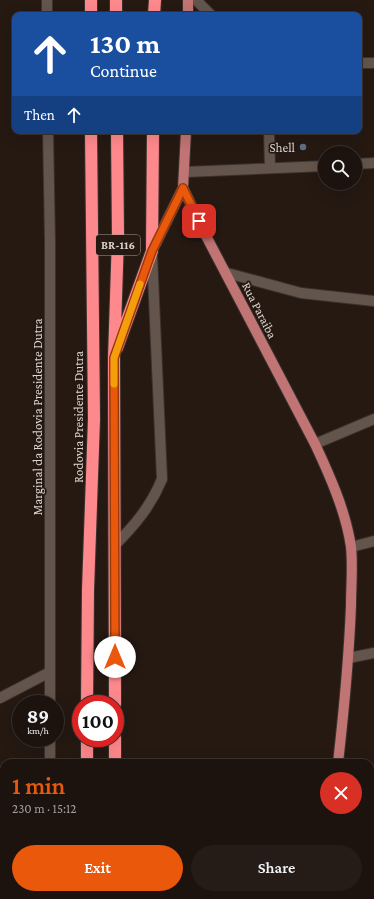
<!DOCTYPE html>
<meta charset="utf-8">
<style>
:root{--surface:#1c130e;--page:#251c17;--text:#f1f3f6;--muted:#a09e9e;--line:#3a322e;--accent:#ea580c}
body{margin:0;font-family:"Crimson Pro",serif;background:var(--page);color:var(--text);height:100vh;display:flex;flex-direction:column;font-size:15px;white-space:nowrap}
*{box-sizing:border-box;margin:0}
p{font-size:13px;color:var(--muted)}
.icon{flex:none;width:22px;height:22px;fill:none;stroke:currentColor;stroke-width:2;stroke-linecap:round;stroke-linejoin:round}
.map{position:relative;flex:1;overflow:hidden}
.details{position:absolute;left:0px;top:759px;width:374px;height:140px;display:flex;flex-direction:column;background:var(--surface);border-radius:12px 12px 0 0;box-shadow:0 4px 16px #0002,0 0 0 1px var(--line)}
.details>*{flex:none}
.top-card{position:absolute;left:12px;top:12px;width:350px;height:122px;border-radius:8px;box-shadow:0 4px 16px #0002,0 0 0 1px var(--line);background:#1a4fa0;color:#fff;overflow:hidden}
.controls{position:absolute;left:318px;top:146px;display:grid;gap:8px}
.controls a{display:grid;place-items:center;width:44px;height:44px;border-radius:50%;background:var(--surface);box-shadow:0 4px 16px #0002,0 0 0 1px var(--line);font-size:20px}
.speed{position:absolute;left:12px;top:695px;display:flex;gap:8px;font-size:20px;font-weight:700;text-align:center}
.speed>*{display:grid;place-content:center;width:52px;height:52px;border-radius:50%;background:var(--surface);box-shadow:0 4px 16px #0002,0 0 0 1px var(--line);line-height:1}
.speed small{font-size:10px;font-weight:400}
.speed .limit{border:6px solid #d22;background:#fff;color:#111}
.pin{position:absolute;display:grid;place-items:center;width:34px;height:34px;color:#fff;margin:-17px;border-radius:8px;box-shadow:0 2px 6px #0006}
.me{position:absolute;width:44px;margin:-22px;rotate:0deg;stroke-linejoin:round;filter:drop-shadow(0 0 3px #0008)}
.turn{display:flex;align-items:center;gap:14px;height:84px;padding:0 12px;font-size:18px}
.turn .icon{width:52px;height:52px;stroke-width:2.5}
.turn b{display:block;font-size:28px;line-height:34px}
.then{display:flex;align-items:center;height:38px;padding:0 12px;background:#0003;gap:8px;font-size:15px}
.round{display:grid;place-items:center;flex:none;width:42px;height:42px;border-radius:21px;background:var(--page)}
.summary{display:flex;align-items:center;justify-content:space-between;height:68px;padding:0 12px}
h1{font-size:24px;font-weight:600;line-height:30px;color:var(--accent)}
.action{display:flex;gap:8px;margin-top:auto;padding:8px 12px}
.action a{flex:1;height:46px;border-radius:24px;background:var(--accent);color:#fff;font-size:16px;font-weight:600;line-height:46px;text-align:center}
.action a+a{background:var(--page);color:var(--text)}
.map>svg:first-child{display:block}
</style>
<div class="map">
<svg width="374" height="899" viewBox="0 0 374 899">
<rect width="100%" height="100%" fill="#251912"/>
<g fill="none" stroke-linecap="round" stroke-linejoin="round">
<g stroke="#3b322e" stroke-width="12">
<path id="minor" d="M196,0L211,15
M47,15V0
M359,63H374
M48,131L50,242V704
M269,131L270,168
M355,164L374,163
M185,172L325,166
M227,273L301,293L374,301
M315,444L374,419
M114,546C135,525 151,506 162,479L152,254
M351,547L374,541
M349,658L374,653
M0,698L50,672
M50,738V763
M370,781L374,780
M51,895V899
M361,899L374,896"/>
</g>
<g stroke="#3b322e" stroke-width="12">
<path id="major" d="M188,15V0
M183,188L204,232L315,444C330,476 346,512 351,547C353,566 351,587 351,605C349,658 344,710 338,763
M152,251L183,188L186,131
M328,895V899"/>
</g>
<g stroke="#3b322e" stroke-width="14">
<path id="highway" d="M116,0V15
M91,15V0
M154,15L155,0
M117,348L152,251L153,131
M87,704L88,590L94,419L91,131
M115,704L114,358L118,237L117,131
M115,738V763
M87,763V738
M116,895V899
M86,899V895"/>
</g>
<use href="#minor" stroke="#64554c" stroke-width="10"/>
<use href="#major" stroke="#c07473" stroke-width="10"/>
<use href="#highway" stroke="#fe898d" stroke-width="12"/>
</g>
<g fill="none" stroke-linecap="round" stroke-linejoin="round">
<g stroke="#983908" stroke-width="10">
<path id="route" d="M115,657L114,358L152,251L183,188L199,221"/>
</g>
<use href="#route" stroke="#ea580c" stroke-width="7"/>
<path stroke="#f59e0b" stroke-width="7" d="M114,384V358L140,284"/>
</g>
<circle fill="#5c6f8a" stroke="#251912" stroke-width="1.5" cx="303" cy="147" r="4"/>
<g text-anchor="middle" stroke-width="3.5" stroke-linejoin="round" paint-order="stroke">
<rect fill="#251912" stroke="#a59b96" stroke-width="1" x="96" y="235" width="44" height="20" rx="3"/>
<g font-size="12" font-weight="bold" fill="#dcd3ce">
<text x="118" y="249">BR-116</text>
</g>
<g font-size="13" fill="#dcd3ce" stroke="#251912" text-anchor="end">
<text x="295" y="152">Shell</text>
</g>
<g font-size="13" fill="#dcd3ce" stroke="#251912">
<text transform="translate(260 310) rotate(63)" y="5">Rua Paraiba</text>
<text transform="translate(37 417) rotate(-90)" y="5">Marginal da Rodovia Presidente Dutra</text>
<text transform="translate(78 417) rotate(-90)" y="5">Rodovia Presidente Dutra</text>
</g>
</g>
</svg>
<div class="controls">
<a><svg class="icon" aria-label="search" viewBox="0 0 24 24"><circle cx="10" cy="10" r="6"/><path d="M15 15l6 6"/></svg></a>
</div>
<div class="speed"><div>89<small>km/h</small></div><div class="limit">100</div></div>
<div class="pin" style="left:199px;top:221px;background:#d93025"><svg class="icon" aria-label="arrive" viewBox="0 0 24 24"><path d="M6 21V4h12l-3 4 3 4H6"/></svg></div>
<svg class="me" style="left:115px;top:657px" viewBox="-20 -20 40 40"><circle r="19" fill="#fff"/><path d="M0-13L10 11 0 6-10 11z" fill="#ea580c"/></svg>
<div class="top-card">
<div class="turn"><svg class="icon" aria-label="ahead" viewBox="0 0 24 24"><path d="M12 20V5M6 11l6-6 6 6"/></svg><div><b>130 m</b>Continue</div></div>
<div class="then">Then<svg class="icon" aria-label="ahead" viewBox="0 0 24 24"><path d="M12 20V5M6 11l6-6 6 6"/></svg></div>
</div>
<section class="details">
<div class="summary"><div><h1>1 min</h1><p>230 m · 15:12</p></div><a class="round" style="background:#d93025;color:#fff"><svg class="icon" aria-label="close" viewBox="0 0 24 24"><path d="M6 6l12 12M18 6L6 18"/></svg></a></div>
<div class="action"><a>Exit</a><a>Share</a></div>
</section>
</div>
